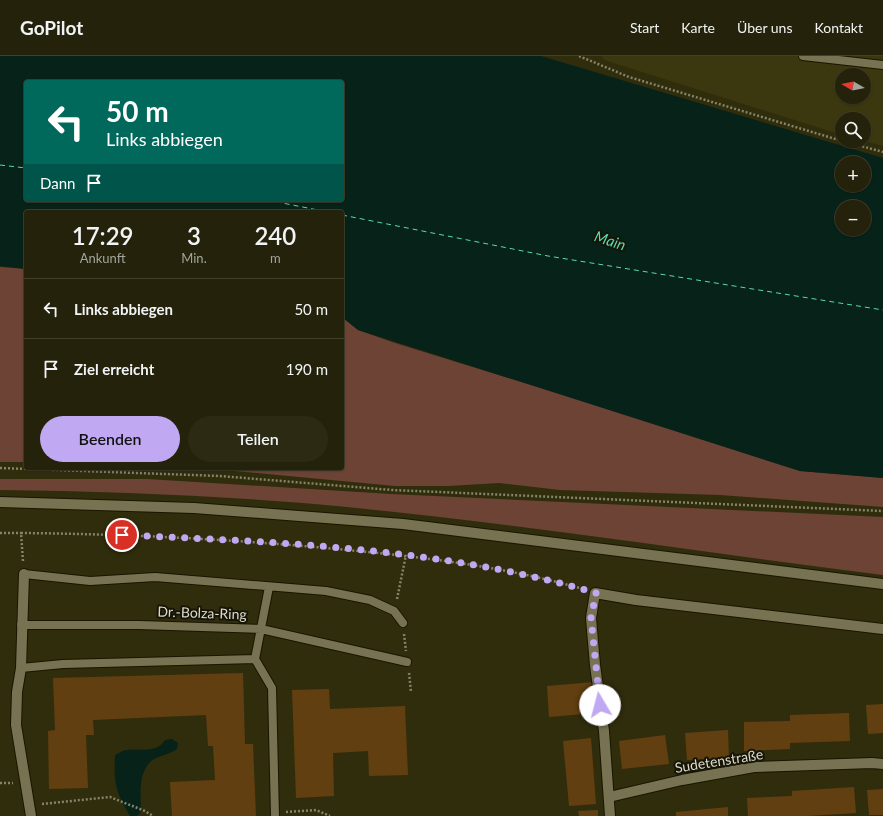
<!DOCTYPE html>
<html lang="de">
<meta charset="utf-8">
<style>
:root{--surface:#24220a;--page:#2c2a13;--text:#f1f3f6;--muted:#a3a49c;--line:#413f2b;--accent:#c0a8f3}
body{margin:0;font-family:Lato,sans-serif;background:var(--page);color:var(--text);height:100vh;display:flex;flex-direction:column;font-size:15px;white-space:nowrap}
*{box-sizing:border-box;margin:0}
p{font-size:13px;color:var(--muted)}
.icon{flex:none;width:22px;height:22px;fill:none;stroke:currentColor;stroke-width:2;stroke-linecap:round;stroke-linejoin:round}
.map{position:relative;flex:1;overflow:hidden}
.details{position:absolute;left:24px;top:154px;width:320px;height:260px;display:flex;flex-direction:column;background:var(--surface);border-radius:4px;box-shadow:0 1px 3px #0004,0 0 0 1px var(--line)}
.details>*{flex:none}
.hud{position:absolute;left:24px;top:24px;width:320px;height:122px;border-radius:4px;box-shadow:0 1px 3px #0004,0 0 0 1px var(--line);background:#00695c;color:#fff;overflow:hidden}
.needle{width:26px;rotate:279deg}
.buttons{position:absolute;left:835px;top:12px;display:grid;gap:8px}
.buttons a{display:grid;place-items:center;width:36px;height:36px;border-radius:50%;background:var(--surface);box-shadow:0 1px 3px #0004,0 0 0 1px var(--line);font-size:20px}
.pin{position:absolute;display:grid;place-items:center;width:34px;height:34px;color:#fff;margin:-17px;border:2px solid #fff;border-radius:50%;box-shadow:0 1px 4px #0007}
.me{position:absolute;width:44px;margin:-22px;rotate:352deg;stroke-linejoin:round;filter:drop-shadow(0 0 3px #0008)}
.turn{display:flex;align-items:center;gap:14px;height:84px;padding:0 16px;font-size:18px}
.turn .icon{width:52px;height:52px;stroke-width:2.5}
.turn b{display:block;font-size:28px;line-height:34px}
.then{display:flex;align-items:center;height:38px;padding:0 16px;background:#0003;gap:8px;font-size:15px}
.eta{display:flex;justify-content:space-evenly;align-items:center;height:68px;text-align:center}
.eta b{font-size:24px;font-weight:600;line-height:28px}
.cta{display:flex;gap:8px;margin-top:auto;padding:8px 16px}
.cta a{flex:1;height:46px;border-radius:24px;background:var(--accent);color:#111;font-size:16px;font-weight:600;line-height:46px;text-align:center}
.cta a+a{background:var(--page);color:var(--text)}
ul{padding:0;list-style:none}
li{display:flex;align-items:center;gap:12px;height:60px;padding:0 16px;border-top:1px solid var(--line)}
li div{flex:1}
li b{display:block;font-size:15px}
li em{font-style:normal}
header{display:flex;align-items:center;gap:24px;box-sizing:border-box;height:56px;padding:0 20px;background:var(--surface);border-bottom:1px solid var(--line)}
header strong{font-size:19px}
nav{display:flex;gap:22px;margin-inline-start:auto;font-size:14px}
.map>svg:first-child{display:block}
</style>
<header>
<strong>GoPilot</strong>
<nav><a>Start</a><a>Karte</a><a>Über uns</a><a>Kontakt</a></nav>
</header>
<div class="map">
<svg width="883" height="760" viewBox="0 0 883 760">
<rect width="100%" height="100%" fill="#302d0d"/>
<path fill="#3b370e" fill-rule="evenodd" d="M601,0H883V90L864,85V63H842V79L604,4ZM842,19H864V41H842Z"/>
<path fill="#6d4336" d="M0,211L26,213V406H0Z
M342,261L358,274L395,287L577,343L800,415L883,422V451L720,439L560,434L499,427L448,430H395L203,412H342Z
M0,423H147L391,438L883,461V519C690,495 497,464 303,447C202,439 101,435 0,434Z"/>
<path fill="#062219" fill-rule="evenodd" d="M0,0H541L883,102V422L800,415L358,274L342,261V156H26V213L0,210ZM26,26H342V144H26ZM842,107H864V129H842ZM842,151H864V173H842Z
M172,683L178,687L177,693C170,698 162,699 154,703C137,714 141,739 141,756L137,760H130C115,734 114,728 115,699C119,697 123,694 127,694C141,692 156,698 165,684Z"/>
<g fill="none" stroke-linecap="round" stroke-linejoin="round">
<path stroke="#5dd9af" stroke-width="1" stroke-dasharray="5 4" stroke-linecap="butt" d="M0,109L26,112
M267,144L328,156
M342,159L548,200L883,254"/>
</g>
<path fill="#623f10" d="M243,617L245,688H253L256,760H172L170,726L215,724L213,690H208L206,659L93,664L94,679H86L88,732L49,733L48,675L55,674L53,622Z
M594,626L596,657L549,661L547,630Z
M329,633L330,653L405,650L408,719L369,720L368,695L333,697L334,740L296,742L292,634Z
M883,648V677L868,678L866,649Z
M849,657L850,685L790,687V693L744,695V666L790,665V659Z
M728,674L729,702L687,704L685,677Z
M665,679L669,708L622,713L619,685Z
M591,682L596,748L569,750L563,685Z
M854,731L856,757L807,760H748L747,742L792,740V735Z
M883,733V759H869L867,734Z
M728,751V760H676V756Z
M598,754V760H579L578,755Z"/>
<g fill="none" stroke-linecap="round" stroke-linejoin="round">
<g stroke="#191500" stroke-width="10">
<path id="lane" d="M803,0L883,9
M24,518L90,525L155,521L326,535L370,544L394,555L403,567
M269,531L255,603L272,632L275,760
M21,569H139L261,573L407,606
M21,612L63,608L255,603"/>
</g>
<g stroke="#191500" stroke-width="12">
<path id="street" d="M24,518L21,612L17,636L16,669L31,760
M609,741L682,724L754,711L872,707L883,708
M610,760L604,675L595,609L591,562L595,537L636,544L883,573"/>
</g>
<g stroke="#191500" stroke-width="12">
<path id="secondary" d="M0,446L194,452L403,468L883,528"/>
</g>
<path stroke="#85836a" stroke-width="2.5" stroke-dasharray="2 2" stroke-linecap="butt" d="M579,0L629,21L842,85
M843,85L883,96
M0,412L220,420L392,434L883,455
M0,477H21
M23,505L21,477C123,478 225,483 326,492C412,500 500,509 583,533
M397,543L406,499
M404,578L406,595
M409,617L411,636
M0,727H13
M42,748L110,741L145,755L153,760
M286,756L316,754L330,760"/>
<use href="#lane" stroke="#777352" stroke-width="8"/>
<use href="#street" stroke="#777352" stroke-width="10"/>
<use href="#secondary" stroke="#777352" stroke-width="10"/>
</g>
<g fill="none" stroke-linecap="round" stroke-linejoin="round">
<path stroke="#c0a8f3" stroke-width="7" stroke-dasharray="0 12.6" d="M122,479C280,486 443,492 596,537L591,562L600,649"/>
</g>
<g text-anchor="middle" stroke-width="4" stroke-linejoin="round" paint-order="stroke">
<g font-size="14" fill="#dddcca" stroke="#161508">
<text transform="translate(202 557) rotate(2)" y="5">Dr.-Bolza-Ring</text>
<text transform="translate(719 705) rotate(-9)" y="5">Sudetenstraße</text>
</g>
<g font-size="15" font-style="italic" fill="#5dd9af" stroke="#161508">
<text transform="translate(610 185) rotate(18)" y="5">Main</text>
</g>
</g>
</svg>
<div class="buttons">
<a><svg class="needle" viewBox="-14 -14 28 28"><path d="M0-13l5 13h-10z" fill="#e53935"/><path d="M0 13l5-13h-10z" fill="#a3a49c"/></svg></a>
<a><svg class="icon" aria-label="search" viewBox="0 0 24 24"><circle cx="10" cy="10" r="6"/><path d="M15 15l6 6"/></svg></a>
<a>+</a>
<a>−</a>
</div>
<div class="pin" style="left:122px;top:479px;background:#d93025"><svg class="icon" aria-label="arrive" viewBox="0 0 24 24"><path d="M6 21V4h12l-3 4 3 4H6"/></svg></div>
<svg class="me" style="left:600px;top:649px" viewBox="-20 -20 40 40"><circle r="19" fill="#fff"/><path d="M0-13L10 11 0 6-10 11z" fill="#c0a8f3"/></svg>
<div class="hud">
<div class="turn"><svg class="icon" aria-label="left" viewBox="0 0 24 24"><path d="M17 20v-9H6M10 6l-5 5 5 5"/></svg><div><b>50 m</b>Links abbiegen</div></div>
<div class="then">Dann<svg class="icon" aria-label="arrive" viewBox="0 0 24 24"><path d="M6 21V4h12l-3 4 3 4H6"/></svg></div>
</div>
<section class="details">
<div class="eta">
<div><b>17:29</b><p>Ankunft</p></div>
<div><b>3</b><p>Min.</p></div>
<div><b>240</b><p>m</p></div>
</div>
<ul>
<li><svg class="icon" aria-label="left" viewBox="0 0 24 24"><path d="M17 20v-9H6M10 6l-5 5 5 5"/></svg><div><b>Links abbiegen</b></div><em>50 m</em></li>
<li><svg class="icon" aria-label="arrive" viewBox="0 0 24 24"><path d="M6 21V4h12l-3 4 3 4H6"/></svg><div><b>Ziel erreicht</b></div><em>190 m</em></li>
</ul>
<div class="cta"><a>Beenden</a><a>Teilen</a></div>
</section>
</div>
